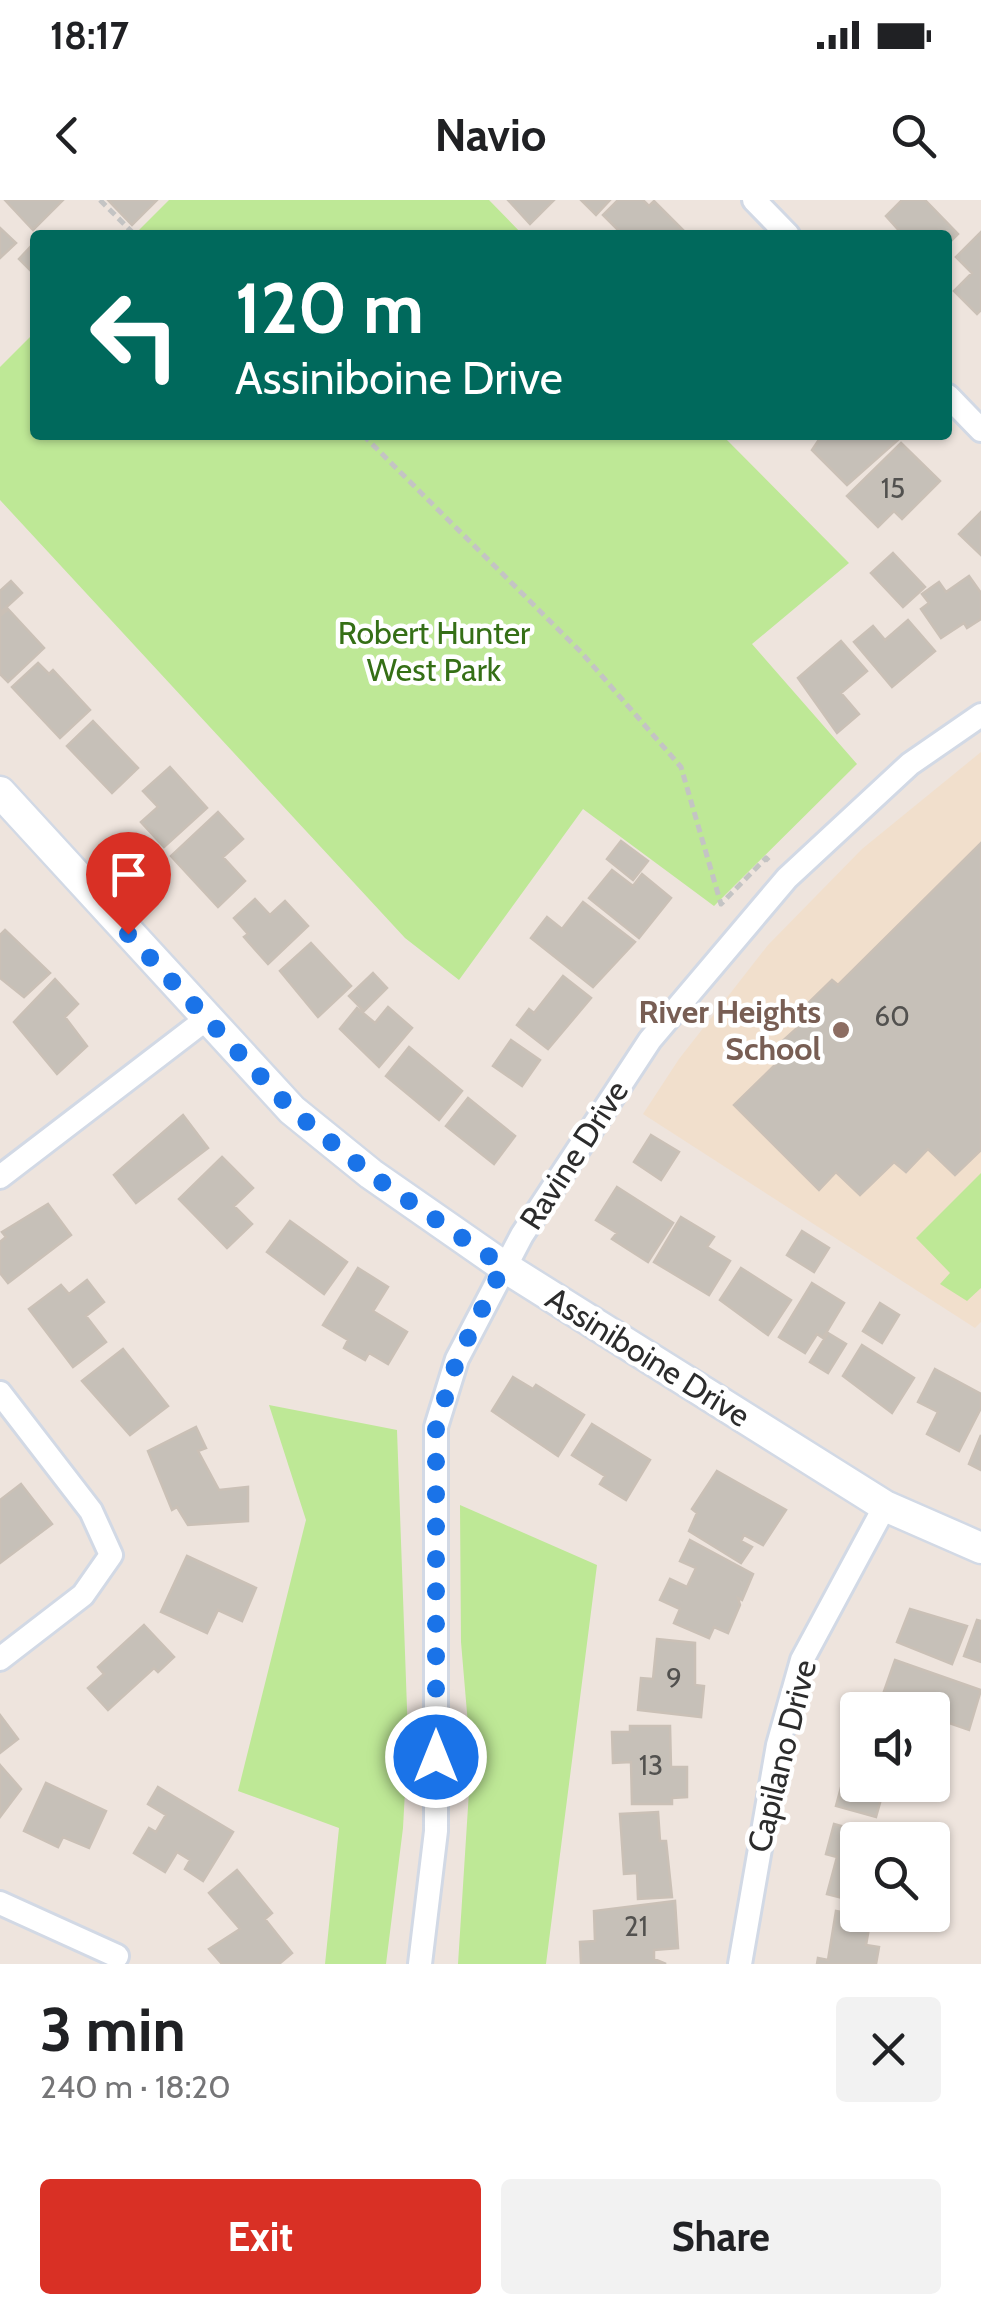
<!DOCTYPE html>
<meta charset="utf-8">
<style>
:root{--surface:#fff;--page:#f2f2f2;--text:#202124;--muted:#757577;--accent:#d93025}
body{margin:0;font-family:Cabin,sans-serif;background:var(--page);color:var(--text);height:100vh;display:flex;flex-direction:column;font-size:38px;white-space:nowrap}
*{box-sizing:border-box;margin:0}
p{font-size:32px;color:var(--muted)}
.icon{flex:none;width:55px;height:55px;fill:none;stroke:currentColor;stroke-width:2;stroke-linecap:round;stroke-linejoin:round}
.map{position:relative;height:1764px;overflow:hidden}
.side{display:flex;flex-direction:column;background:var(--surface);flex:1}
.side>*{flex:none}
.top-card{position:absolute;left:30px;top:30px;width:922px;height:210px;border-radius:10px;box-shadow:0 2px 8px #0004;background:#00695c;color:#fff;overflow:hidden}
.fabs{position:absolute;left:840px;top:1492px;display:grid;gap:20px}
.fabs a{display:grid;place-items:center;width:110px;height:110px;border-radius:10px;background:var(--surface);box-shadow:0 2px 8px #0004;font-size:50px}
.pin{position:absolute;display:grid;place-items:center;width:85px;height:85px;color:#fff;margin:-102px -42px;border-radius:50% 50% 50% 0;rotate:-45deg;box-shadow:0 0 10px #0007}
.pin .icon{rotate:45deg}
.me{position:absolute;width:110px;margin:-55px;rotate:0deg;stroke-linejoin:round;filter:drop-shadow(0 0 8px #0008)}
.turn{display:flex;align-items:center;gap:35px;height:210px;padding:0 40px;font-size:45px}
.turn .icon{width:130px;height:130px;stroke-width:2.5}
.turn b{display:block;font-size:70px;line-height:85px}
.round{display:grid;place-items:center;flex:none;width:105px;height:105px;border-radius:10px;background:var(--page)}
.overview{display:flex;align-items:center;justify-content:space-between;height:170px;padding:0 40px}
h1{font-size:60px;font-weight:700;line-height:75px}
.primary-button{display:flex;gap:20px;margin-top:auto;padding:20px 40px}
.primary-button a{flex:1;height:115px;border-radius:10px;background:var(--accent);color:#fff;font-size:40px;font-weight:700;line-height:115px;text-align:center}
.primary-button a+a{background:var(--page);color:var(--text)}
.status{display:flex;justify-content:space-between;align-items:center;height:70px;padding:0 50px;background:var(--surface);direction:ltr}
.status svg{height:28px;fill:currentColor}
header{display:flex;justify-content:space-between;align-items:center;height:130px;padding:0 40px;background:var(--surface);font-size:45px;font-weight:700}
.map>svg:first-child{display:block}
</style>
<div class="status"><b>18:17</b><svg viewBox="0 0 49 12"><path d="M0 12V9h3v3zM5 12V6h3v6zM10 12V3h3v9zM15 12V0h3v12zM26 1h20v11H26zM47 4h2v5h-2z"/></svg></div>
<header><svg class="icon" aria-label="back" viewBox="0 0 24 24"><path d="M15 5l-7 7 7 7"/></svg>Navio<svg class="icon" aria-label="search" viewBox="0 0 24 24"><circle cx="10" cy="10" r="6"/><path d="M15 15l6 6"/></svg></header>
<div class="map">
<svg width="981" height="1764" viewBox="0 0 981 1764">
<rect width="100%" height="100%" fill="#eee4dd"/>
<path fill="#f1dfcc" d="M981,552V1122L975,1128L643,914L679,859L768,745L862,649Z"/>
<path fill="#bee896" d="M169,0H489L523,35H134Z
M35,132V235H722L849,363L752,444L857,564L714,706L583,609L459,780L405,738L0,300V167Z
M981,973V1088L967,1101L940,1084L950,1073L916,1038Z
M269,1205L397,1230L408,1536L403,1628L386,1764H325L339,1628L238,1591L306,1320Z
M460,1305L597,1365L546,1764H458L471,1560L461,1442Z"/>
<path fill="#c6c0b8" stroke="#cac0b6" stroke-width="2.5" d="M5,0H63L33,30Z
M108,0H157L132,25Z
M508,0H554L530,24Z
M581,0H610L596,15Z
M618,0H643L649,6L654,1L684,31L680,35H623L603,15Z
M902,0H925L958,34L948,44V35H903L886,16Z
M0,28L16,43L0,58Z
M981,32V110L977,114L954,91L972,73L956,57Z
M33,44L35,46V75L19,59Z
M822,235H895L899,239L847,285L812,250Z
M901,243L940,281L902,319L894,311L878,327L847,296Z
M981,312V355L959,334Z
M893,353L925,387L903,407L871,373Z
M969,376L981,393V419L967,428L964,423L941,438L921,409L929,403L922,394L939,382L946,392Z
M11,381L22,393L0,413V391Z
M8,409L44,448L8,482L0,474V416Z
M908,420L935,451L892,487L854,442L873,426L885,440Z
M841,441L867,471L841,493L859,514L837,533L798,478Z
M38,463L49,474L53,470L90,510L60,538L12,487Z
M93,521L138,568L112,593L67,546Z
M170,567L207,608L164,647L141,622L158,607L143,591Z
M218,612L243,639L223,657L245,681L218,707L171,656Z
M621,641L648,661L633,680L607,659Z
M981,643V950L955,975L928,949L906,972L894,962L860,995L836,972L819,990L734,905L776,864L767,855L806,820L799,812L832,780L838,785Z
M612,670L633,686L642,674L671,698L639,738L589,698Z
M255,699L270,715L285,701L308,726L268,764L244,737L248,734L234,718Z
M583,702L635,742L593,787L531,738L547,717L562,729Z
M5,730L50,773L24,797L0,778V735Z
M311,743L351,786L318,817L280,771Z
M373,773L387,788L364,811L349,796Z
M563,776L591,798L548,849L517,825L529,809L534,813Z
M55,779L78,804L65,817L87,846L57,874L14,822Z
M388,807L412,828L379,867L340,829L357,808L375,823Z
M511,840L540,860L522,886L493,866Z
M409,847L462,891L439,920L386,876Z
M468,898L515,936L494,964L446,926Z
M183,915L208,948L136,1003L114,975Z
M651,935L679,952L661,980L634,962Z
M222,957L253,988L234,1006L252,1024L227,1048L179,999Z
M617,987L673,1023L648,1062L612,1039L617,1033L596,1020Z
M48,1004L71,1035L8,1083L0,1073V1042L6,1037L2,1032Z
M681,1017L714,1037L707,1047L730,1061L709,1095L654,1062Z
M290,1021L347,1062L324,1094L267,1052Z
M802,1031L829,1048L814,1072L787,1055Z
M358,1068L388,1087L373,1111L407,1132L388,1164L369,1153L365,1160L344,1148L348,1140L323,1125Z
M741,1068L791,1100L768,1135L720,1100Z
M87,1080L104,1102L86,1116L106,1142L73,1167L29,1109L61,1085L69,1094Z
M812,1083L844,1103L823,1138L817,1134L805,1153L779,1137Z
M880,1103L899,1115L882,1143L863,1131Z
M828,1133L846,1144L828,1173L810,1162Z
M862,1145L914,1178L892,1213L843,1176Z
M123,1149L168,1206L130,1235L82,1181Z
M935,1169L981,1194V1208L959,1251L927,1234L938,1212L918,1202Z
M513,1177L533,1189L536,1185L584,1215L558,1256L492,1211Z
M592,1224L650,1260L626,1300L600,1284L605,1276L572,1255Z
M196,1227L206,1248L198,1251L219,1290L248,1287V1321L188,1325L177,1307L172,1310L148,1251Z
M981,1235V1270L969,1264Z
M717,1271L786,1310L763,1345L744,1335L741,1341L752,1347L741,1363L689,1331L697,1313L692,1309Z
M21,1284L52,1324L0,1363V1300Z
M690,1340L753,1374L742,1400L738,1398L740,1405L728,1433L714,1427L709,1438L674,1423L680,1409L660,1400L670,1379L687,1387L696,1368L680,1361Z
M187,1356L256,1388L242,1421L218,1410L207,1433L161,1412Z
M910,1409L967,1426L952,1464L897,1442Z
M977,1420L981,1421V1462L964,1456Z
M144,1425L174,1457L158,1472L154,1468L108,1510L88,1488L104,1474L98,1467Z
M657,1439L695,1443V1485L704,1486L701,1517L638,1510L641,1478L653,1479Z
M895,1460L981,1490L969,1530L932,1517V1510H862L867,1495L881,1500Z
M0,1515L18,1539L0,1553Z
M630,1526H670L671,1567H687V1597L672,1598V1604H632L631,1562L613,1563L612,1532H630Z
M855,1536L858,1585H885L876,1617L836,1606Z
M0,1565L21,1589L0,1617Z
M46,1583L106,1611L89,1648L63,1637L58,1647L24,1631Z
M158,1587L233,1632L203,1681L185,1669L190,1660L177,1652L165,1672L134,1653L149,1628L156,1632L166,1615L148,1604Z
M658,1612L660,1641H666L672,1697L638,1699L637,1673L624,1674L620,1614Z
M834,1624L884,1638L858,1640V1702L827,1694L837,1657L826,1654Z
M237,1670L272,1713L265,1719L292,1753L279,1764H222L209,1749L240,1729L209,1693Z
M675,1701L678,1748L654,1750V1759L666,1764H581L580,1742L595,1741L594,1711Z
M836,1711L871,1717L866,1745L879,1747L876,1764H817L818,1758L828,1760Z"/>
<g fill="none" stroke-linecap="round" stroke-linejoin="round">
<g stroke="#d2d9e5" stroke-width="28">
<path id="minor" d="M754,0L788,35
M948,196L981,230
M0,977L205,820
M0,1193L91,1311L111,1355L83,1395L0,1459
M0,1703L117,1756
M420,1764L436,1631V1227L457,1159L522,1035L650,840L787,678L910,564L981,515
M740,1764L778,1545L802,1460L885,1306"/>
</g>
<g stroke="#d2d9e5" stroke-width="35">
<path id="tertiary" d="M0,592L292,910L371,974L503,1066L885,1306L981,1348"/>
</g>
<path stroke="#c4c4c4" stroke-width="5" stroke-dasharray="8 5" stroke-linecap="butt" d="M100,0L135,35
M363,235L581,452L681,567L721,704L766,658L770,662"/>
<use href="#minor" stroke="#fff" stroke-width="22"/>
<use href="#tertiary" stroke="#fff" stroke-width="30"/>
</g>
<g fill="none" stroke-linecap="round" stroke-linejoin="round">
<path stroke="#1a73e8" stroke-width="18" stroke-dasharray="0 32.4" d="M128,734L292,910L370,974L503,1066L457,1160L436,1227V1557"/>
</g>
<circle fill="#8d6e63" stroke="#fff" stroke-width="4" cx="841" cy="830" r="10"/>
<g text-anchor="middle" stroke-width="9" stroke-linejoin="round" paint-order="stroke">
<g font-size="28" fill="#52514f">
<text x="893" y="298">15</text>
<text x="892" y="826">60</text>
<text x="674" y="1488">9</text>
<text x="651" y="1575">13</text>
<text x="636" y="1736">21</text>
</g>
<g font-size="32" fill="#356f16" stroke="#fff">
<text x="434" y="444">Robert Hunter<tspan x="434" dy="37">West Park</tspan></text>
</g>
<g font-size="32" font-weight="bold" fill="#785e54" stroke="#fff" text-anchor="end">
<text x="821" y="823">River Heights<tspan x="821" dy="37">School</tspan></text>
</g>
<g font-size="32" fill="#2c2c2c" stroke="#fff">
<text transform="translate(574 955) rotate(-57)" y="11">Ravine Drive</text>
<text transform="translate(648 1157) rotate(32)" y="11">Assiniboine Drive</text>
<text transform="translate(782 1556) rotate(-76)" y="11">Capilano Drive</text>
</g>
</g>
</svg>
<div class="fabs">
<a><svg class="icon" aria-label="sound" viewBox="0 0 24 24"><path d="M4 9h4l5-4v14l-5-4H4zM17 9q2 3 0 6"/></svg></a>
<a><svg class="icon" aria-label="search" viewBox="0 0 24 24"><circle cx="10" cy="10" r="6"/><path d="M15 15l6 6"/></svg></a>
</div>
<div class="pin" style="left:128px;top:734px;background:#d93025"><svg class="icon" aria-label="arrive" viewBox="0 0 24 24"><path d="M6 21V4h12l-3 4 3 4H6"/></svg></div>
<svg class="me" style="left:436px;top:1557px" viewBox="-20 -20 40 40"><circle r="17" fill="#1a73e8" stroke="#fff" stroke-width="3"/><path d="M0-11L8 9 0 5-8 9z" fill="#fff"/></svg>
<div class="top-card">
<div class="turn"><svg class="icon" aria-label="left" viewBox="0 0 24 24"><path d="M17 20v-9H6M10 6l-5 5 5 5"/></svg><div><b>120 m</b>Assiniboine Drive</div></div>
</div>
</div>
<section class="side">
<div class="overview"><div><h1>3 min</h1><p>240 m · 18:20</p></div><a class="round"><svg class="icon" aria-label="close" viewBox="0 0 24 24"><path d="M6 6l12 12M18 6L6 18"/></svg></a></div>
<div class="primary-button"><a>Exit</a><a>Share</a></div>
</section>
